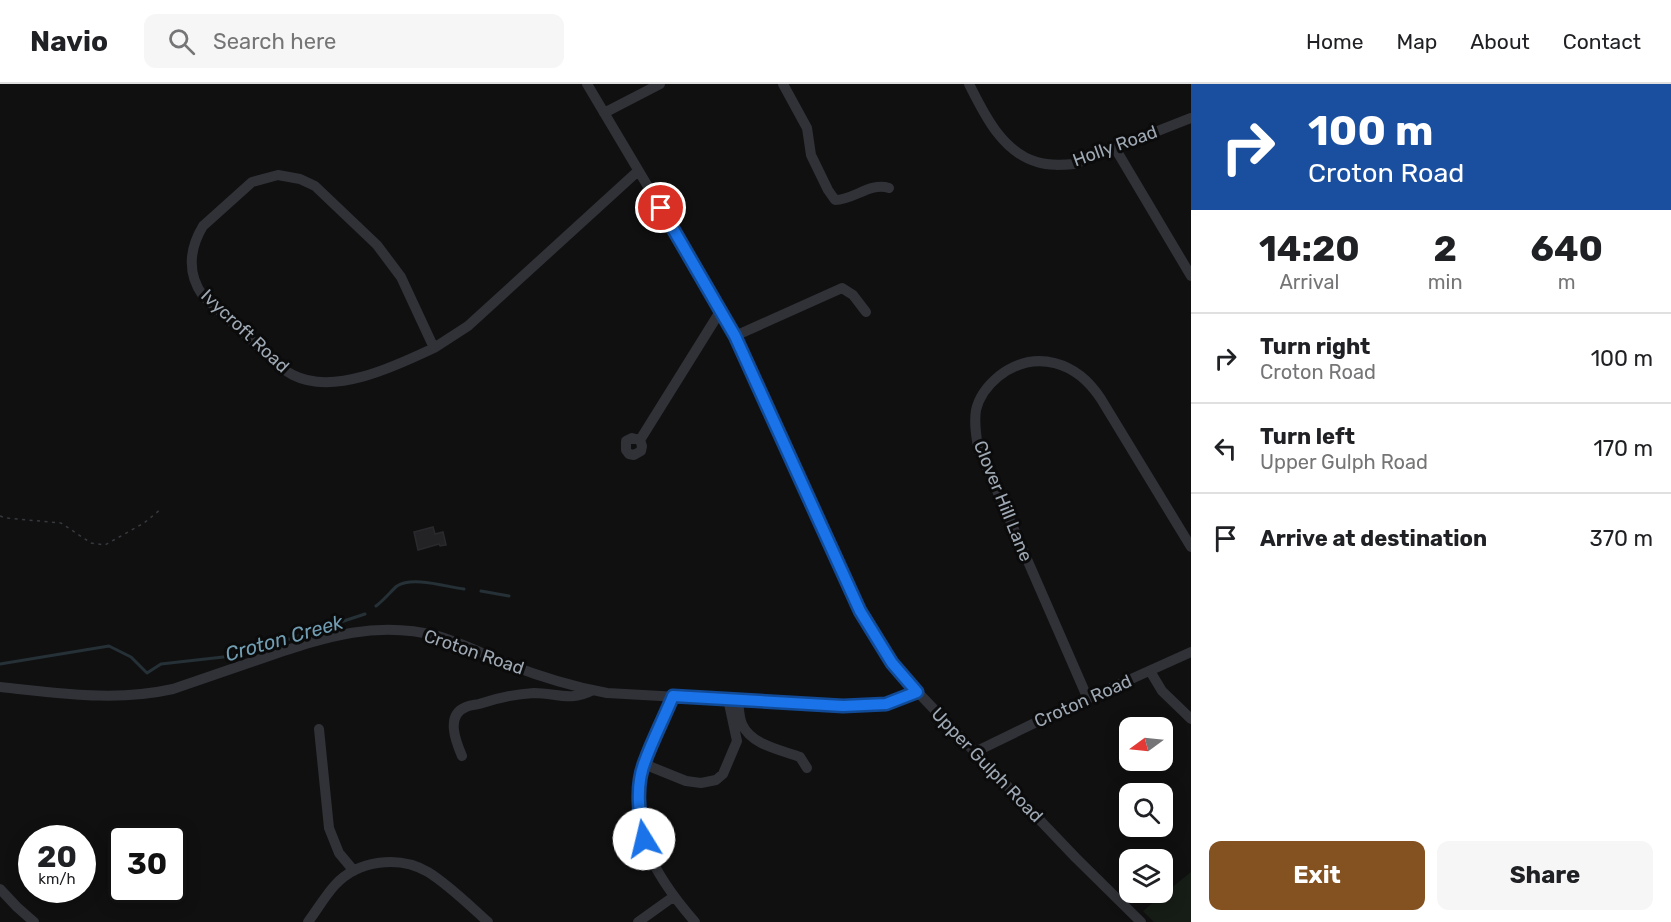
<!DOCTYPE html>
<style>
:root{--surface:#fff;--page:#f6f6f6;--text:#202124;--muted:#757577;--line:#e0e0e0;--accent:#845220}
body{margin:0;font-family:Rubik,sans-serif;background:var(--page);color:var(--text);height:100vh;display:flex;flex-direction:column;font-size:22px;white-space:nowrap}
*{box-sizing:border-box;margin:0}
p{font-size:20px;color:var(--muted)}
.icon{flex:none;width:33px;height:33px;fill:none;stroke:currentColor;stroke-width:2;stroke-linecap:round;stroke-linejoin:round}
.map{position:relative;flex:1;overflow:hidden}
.details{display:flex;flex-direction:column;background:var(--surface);width:480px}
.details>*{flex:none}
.banner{background:#1a4fa0;color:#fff;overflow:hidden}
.needle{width:39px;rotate:255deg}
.fabs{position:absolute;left:1119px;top:633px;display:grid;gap:12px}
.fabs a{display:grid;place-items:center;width:54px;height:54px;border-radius:12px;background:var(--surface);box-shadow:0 3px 15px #0003;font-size:30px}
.speed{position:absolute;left:18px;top:741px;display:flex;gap:12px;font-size:30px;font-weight:700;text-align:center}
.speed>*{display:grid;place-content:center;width:78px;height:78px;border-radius:50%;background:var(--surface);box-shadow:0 3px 15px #0003;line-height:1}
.speed small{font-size:15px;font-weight:400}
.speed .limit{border:3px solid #111;border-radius:9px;background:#fff;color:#111}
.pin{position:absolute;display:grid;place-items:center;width:51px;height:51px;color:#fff;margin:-26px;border:3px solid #fff;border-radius:50%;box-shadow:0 2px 6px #0007}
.me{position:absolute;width:66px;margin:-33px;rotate:351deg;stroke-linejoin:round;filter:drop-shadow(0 0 4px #0008)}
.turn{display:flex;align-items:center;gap:21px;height:126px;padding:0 18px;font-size:27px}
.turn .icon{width:78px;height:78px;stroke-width:2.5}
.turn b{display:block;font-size:42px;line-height:51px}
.eta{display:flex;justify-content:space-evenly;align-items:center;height:102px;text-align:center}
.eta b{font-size:36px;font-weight:700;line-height:42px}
.cta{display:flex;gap:12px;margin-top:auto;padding:12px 18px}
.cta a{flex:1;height:69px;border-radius:12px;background:var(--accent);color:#fff;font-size:24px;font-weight:700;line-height:69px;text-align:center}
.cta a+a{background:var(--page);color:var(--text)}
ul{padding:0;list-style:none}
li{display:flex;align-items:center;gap:18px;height:90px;padding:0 18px;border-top:2px solid var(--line)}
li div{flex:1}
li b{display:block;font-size:22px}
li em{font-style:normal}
header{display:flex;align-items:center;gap:36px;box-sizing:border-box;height:84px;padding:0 30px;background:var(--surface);border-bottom:2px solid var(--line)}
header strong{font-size:28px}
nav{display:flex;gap:33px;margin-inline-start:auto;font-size:21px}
.search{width:420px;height:54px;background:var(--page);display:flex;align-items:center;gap:15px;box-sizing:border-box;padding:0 21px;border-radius:12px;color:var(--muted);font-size:22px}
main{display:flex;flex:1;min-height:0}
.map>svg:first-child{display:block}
</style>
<header>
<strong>Navio</strong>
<div class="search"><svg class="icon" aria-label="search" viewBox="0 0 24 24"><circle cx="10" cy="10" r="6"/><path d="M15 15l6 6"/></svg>Search here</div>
<nav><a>Home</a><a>Map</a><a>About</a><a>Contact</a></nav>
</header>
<main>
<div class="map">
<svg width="1191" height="838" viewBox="0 0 1191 838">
<rect width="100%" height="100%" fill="#101011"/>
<path fill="#161c16" d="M1191,788V838H1154L1143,827Z"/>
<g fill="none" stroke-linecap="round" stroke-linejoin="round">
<path stroke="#253136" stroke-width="3" d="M481,507L509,512
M376,522C384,516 392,506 397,502C413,492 447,503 464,505
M0,580L109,562L131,573L147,589L161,580L241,571L365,530"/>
</g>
<path fill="#232326" stroke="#2a2a2e" stroke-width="1.5" d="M433,443L435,450L443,448L446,461L440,462L439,460L418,466L414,448Z"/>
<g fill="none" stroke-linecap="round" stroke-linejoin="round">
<path stroke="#363a3e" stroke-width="1.5" stroke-dasharray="3 4.5" stroke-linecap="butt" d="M0,432L6,434L61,439L91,459L105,461L144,439L161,425"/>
<path stroke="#303237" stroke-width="10" d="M587,0L728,237L860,527L875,553L909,599L1076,774L1141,838
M783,0L807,44L811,71L828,106L835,116C854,116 870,98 889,104
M969,0C984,30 1002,68 1037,78C1049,82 1062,81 1074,80L1191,34
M604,29L660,0
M1115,64L1191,192
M278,91L300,95L315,102L377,161L401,193L434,264C396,282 334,312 293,291C281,285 271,274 261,265C242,247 223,230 203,212C187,190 189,165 203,142L252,98Z
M735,252L842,204L853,211L866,228
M434,264L468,242L638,87
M640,356L632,354L626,357V366L629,370L634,371L641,367L642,362L640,356L721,226
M1150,587L1162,607L1191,635
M0,603C59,609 115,618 173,605C205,594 237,583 269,572C326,553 376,536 438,552C459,558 478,567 498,576C532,590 570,602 607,609L843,622L886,620L917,608
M673,612C664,635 650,657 644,680C626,745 654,791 695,838
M1088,615L978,363C976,351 974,339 976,326C979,313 988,301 999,292C1036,264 1077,278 1101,315L1191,463
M738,616C739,624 739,633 742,640C751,661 781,666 800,673L807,684
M319,645L329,744L339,769L354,787
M975,668L1049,632L1191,568
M462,672C456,658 445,631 466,623C470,621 475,621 479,620C497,614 515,610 534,609C557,609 570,618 593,606
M644,680L686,697L701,699L716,696L723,690L737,657L728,615
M0,805L17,823L34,838
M308,838C317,826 325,812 335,801C358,776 399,771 428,788C449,801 470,822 488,838
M638,838L673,813"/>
</g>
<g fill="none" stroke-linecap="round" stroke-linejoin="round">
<g stroke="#114b97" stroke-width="15">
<path id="route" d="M644,755C639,730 635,702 645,677C653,655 664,634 673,612L843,622L886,620L917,608L892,579L860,527L735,252L661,124"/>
</g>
<use href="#route" stroke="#1a73e8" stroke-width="10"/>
</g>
<g text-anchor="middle" stroke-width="6" stroke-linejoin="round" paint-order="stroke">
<g font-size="18" fill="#9fa9b4" stroke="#0b0b0c">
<text transform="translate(1115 62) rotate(-20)" y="6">Holly Road</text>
<text transform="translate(245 247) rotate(43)" y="6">Ivycroft Road</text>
<text transform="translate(1003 417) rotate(68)" y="6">Clover Hill Lane</text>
<text transform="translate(474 568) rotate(19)" y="6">Croton Road</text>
<text transform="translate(1083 617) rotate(-24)" y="6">Croton Road</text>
<text transform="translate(987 681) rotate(46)" y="6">Upper Gulph Road</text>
</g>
<g font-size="20" font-style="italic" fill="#729eb3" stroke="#0b0b0c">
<text transform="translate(284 554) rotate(-16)" y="7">Croton Creek</text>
</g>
</g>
</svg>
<div class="fabs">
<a><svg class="needle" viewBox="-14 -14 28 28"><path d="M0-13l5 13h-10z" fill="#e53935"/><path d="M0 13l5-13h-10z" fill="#757577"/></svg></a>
<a><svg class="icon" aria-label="search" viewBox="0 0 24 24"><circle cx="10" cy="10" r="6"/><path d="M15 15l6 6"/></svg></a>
<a><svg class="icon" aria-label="layers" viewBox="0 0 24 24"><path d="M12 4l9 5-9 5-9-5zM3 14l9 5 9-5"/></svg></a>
</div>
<div class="speed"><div>20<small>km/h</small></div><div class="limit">30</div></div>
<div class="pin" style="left:661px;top:124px;background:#d93025"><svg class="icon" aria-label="arrive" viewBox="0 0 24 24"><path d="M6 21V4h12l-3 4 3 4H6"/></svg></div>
<svg class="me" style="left:644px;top:755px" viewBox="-20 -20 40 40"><circle r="19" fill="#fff"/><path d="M0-13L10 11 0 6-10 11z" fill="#1a73e8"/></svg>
</div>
<section class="details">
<div class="banner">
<div class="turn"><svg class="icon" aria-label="right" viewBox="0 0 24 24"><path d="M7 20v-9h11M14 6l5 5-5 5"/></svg><div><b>100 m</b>Croton Road</div></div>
</div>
<div class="eta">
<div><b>14:20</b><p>Arrival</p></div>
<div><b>2</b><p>min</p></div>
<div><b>640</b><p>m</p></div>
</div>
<ul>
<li><svg class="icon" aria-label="right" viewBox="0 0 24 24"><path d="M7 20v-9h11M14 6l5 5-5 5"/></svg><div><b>Turn right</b><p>Croton Road</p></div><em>100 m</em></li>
<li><svg class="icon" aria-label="left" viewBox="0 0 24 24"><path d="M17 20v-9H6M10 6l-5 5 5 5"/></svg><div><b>Turn left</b><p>Upper Gulph Road</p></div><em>170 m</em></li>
<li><svg class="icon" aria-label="arrive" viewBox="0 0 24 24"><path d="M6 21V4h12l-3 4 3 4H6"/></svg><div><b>Arrive at destination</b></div><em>370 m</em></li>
</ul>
<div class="cta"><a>Exit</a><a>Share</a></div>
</section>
</main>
